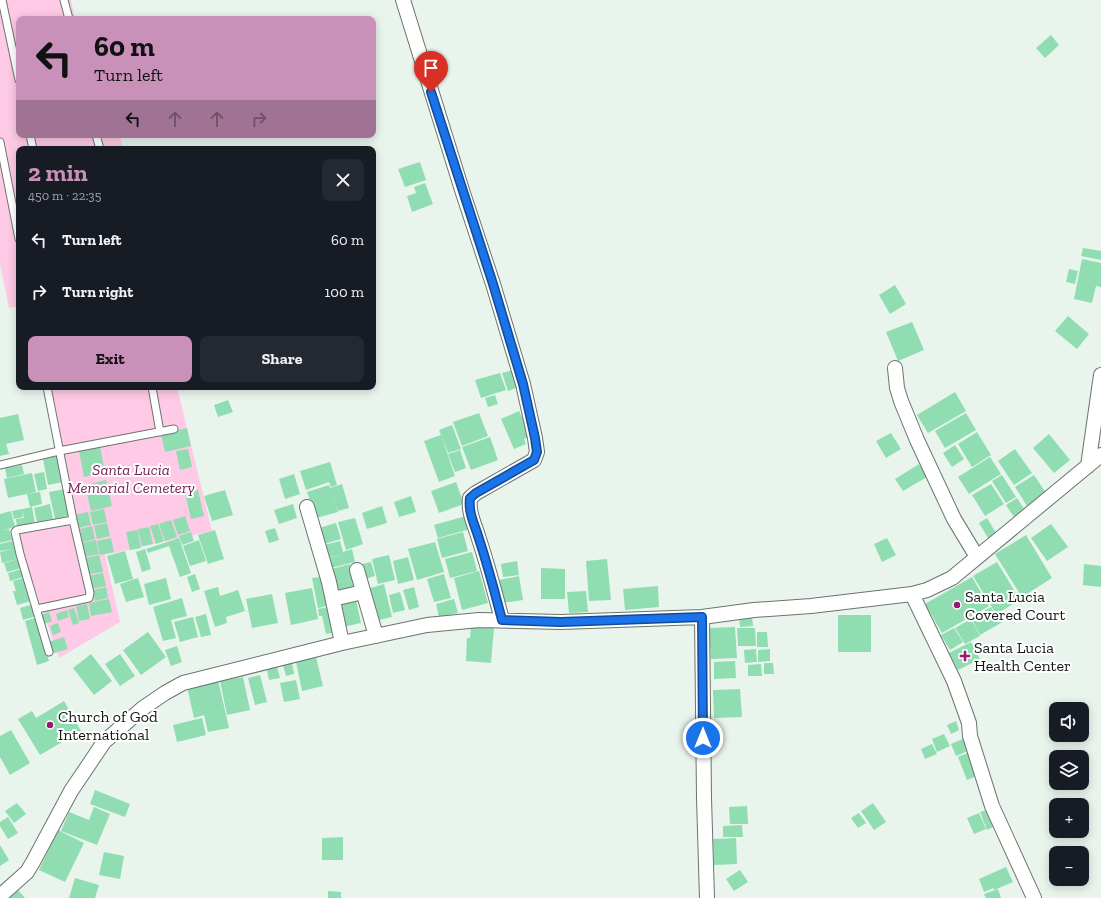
<!DOCTYPE html>
<meta charset="utf-8">
<style>
:root{--surface:#171b24;--page:#242831;--text:#f1f3f6;--muted:#9ea1a6;--accent:#c990b9}
body{margin:0;font-family:"Zilla Slab",serif;background:var(--page);color:var(--text);height:100vh;display:flex;flex-direction:column;font-size:15px;white-space:nowrap}
*{box-sizing:border-box;margin:0}
p{font-size:13px;color:var(--muted)}
.icon{flex:none;width:22px;height:22px;fill:none;stroke:currentColor;stroke-width:2;stroke-linecap:round;stroke-linejoin:round}
.map{position:relative;flex:1;overflow:hidden}
.side{position:absolute;left:16px;top:146px;width:360px;height:244px;display:flex;flex-direction:column;background:var(--surface);border-radius:8px;box-shadow:0 2px 10px #0003}
.side>*{flex:none}
.banner{position:absolute;left:16px;top:16px;width:360px;height:122px;border-radius:8px;box-shadow:0 2px 10px #0003;background:#c990b9;color:#111;overflow:hidden}
.fabs{position:absolute;left:1049px;top:702px;display:grid;gap:8px}
.fabs a{display:grid;place-items:center;width:40px;height:40px;border-radius:8px;background:var(--surface);box-shadow:0 2px 10px #0003;font-size:20px}
.pin{position:absolute;display:grid;place-items:center;width:34px;height:34px;color:#fff;margin:-41px -17px;border-radius:50% 50% 50% 0;rotate:-45deg;box-shadow:0 0 4px #0007}
.pin .icon{rotate:45deg}
.me{position:absolute;width:44px;margin:-22px;rotate:0deg;stroke-linejoin:round;filter:drop-shadow(0 0 3px #0008)}
.turn{display:flex;align-items:center;gap:14px;height:84px;padding:0 12px;font-size:18px}
.turn .icon{width:52px;height:52px;stroke-width:2.5}
.turn b{display:block;font-size:28px;line-height:34px}
.lanes{display:flex;align-items:center;height:38px;padding:0 12px;background:#0003;justify-content:center;gap:20px;direction:ltr}
.lanes .off{opacity:.35}
.round{display:grid;place-items:center;flex:none;width:42px;height:42px;border-radius:8px;background:var(--page)}
.headline{display:flex;align-items:center;justify-content:space-between;height:68px;padding:0 12px}
h1{font-size:24px;font-weight:700;line-height:30px;color:var(--accent)}
.cta{display:flex;gap:8px;margin-top:auto;padding:8px 12px}
.cta a{flex:1;height:46px;border-radius:8px;background:var(--accent);color:#111;font-size:16px;font-weight:700;line-height:46px;text-align:center}
.cta a+a{background:var(--page);color:var(--text)}
ul{padding:0;list-style:none}
li{display:flex;align-items:center;gap:12px;height:52px;padding:0 12px}
li div{flex:1}
li b{display:block;font-size:15px}
li em{font-style:normal}
.map>svg:first-child{display:block}
</style>
<div class="map">
<svg width="1101" height="898" viewBox="0 0 1101 898">
<rect width="100%" height="100%" fill="#e9f4ed"/>
<path fill="#fecae5" d="M0,0H71L75,19H19V135H120L123,149H19V306L9,308L0,264Z
M45,387H177L212,531L105,555L120,622L59,658L16,534L73,524Z"/>
<path fill="#90ddb2" d="M1051,35L1059,45L1045,58L1036,48Z
M420,162L426,180L405,187L398,169Z
M425,183L433,204L412,212L407,196L416,193L414,187Z
M1083,248L1101,251V260L1081,256Z
M1082,259L1101,263V287L1096,286L1092,303L1074,299Z
M1069,269L1078,271L1075,284L1066,282Z
M895,285L906,304L890,314L879,295Z
M1068,316L1089,334L1077,349L1055,331Z
M912,322L924,350L898,361L886,332Z
M516,369L521,386L508,391L502,373Z
M500,373L506,390L481,398L475,380Z
M955,392L966,411L928,433L917,415Z
M495,395L498,404L488,407L485,398Z
M228,400L233,412L218,417L214,405Z
M519,411L531,436L524,439L526,444L514,449L501,419Z
M479,413L488,436L462,446L453,422Z
M966,413L976,430L945,448L935,431Z
M18,414L24,440L6,444L9,454L0,456V418Z
M452,425L461,449L448,453L439,430Z
M187,428L191,446L165,452L161,434Z
M977,432L991,455L972,467L958,444Z
M891,433L901,449L886,458L876,441Z
M1049,434L1070,460L1054,473L1033,448Z
M441,435L455,476L439,482L424,441Z
M490,437L498,460L471,470L462,447Z
M955,445L964,459L952,467L943,453Z
M100,447L105,472L84,477L79,451Z
M188,449L192,467L180,470L176,451Z
M1015,449L1032,473L1014,485L998,461Z
M460,450L466,468L455,472L448,454Z
M57,456L63,482L48,485L43,459Z
M990,457L1001,474L969,494L958,477Z
M330,462L337,485L331,487L329,482L306,490L300,471Z
M919,464L927,477L903,491L895,479Z
M22,465L24,474L7,478L5,468Z
M44,472L47,489L38,491L34,474Z
M32,473L36,492L8,498L4,479Z
M294,474L300,494L285,499L279,479Z
M1002,475L1016,497L1006,503L992,481Z
M1034,475L1046,493L1027,506L1015,487Z
M106,480L112,506L91,511L85,485Z
M456,482L464,504L439,513L431,491Z
M342,484L349,508L338,511L332,495L338,512L316,518L307,492L329,485L330,488Z
M991,484L1004,504L985,516L972,495Z
M65,489L71,515L55,519L49,492Z
M198,490L204,516L191,519L185,493Z
M225,490L233,515L212,521L204,496Z
M40,492L42,504L30,507L27,494Z
M411,496L416,512L399,517L394,502Z
M1017,498L1025,510L1014,517L1006,505Z
M50,504L53,519L37,522L34,508Z
M293,504L297,518L279,524L274,510Z
M382,506L387,523L367,529L362,513Z
M32,507L35,524L17,527L16,519L24,518L22,509Z
M22,509L23,517L14,519L12,511Z
M104,509L107,522L93,525L90,512Z
M11,511L15,527L0,531V514Z
M88,512L91,525L78,528L75,515Z
M185,516L190,531L178,535L173,520Z
M466,516L470,529L438,538L434,525Z
M355,518L363,544L346,550L338,522Z
M987,518L996,533L988,538L979,523Z
M171,520L177,537L165,541L159,524Z
M107,523L110,536L97,539L94,526Z
M336,523L341,539L324,544L319,528Z
M158,524L164,541L156,544L150,526Z
M1051,524L1068,547L1047,561L1031,538Z
M92,526L95,539L83,542L80,529Z
M149,527L153,544L142,546L138,529Z
M275,528L279,540L269,543L265,531Z
M9,529L12,540L0,543V531Z
M138,530L141,548L130,550L126,532Z
M215,530L224,559L208,564L198,535Z
M191,532L194,541L182,545L179,536Z
M463,532L468,551L442,558L437,539Z
M1026,535L1052,578L1022,597L995,554Z
M111,538L114,552L100,555L97,541Z
M179,538L191,573L180,577L169,546L148,553L146,549Z
M887,538L896,555L882,562L874,544Z
M96,540L99,554L84,557L81,543Z
M199,540L206,561L190,566L183,546Z
M12,541L18,559L2,563L0,552L12,549L0,551V544Z
M340,541L343,552L352,549L355,562L331,568L329,558L344,554L327,558L324,545Z
M435,542L444,572L417,580L408,549Z
M145,549L151,569L142,572L136,552Z
M125,551L133,579L115,584L107,556Z
M472,552L477,571L450,578L445,559Z
M99,555L103,572L89,574L86,558Z
M389,555L395,580L378,584L372,559Z
M408,557L414,580L398,584L393,561Z
M19,559L22,568L7,572L4,563Z
M607,559L611,600L589,601L586,561Z
M517,561L519,575L503,577L501,564Z
M371,562L375,576L365,579L362,564Z
M997,562L1020,600L996,614L973,576Z
M350,564L356,586L338,590L332,569Z
M1084,564L1101,566V587L1083,585Z
M541,568L565,569V599H541Z
M22,569L24,577L10,581L8,573Z
M479,571L488,603L462,610L454,578Z
M103,573L106,586L91,589L88,576Z
M195,574L200,589L192,592L187,577Z
M444,574L451,598L434,602L427,579Z
M519,576L523,600L502,603L499,580Z
M321,577L327,606L318,608L312,578Z
M972,577L989,606L942,633L925,604Z
M24,578L31,601L17,605L13,591H16L13,581Z
M138,578L144,597L126,602L120,584Z
M166,578L171,599L149,605L144,584Z
M384,584L392,617L375,621L367,589Z
M658,586L659,607L625,610L623,589Z
M106,587L108,598L95,601L93,590Z
M218,587L220,596L238,590L245,611L226,617L227,623L215,627L204,591Z
M414,587L419,607L409,610L403,590Z
M312,588L318,619L291,625L285,593Z
M586,591L588,612L569,613L567,592Z
M400,592L405,610L393,613L389,595Z
M272,594L278,623L252,628L246,599Z
M182,598L187,616L171,620L176,638L163,641L153,607Z
M109,599L112,612L91,616L89,603Z
M454,599L458,613L439,617L436,604Z
M356,600L361,623L343,627L338,604Z
M34,604L37,616L23,620L20,608Z
M87,604L90,619L79,621L76,606Z
M328,607L336,632L326,634L322,616H319L318,609Z
M991,607L995,615L1001,612L1006,620L980,635L971,618Z
M74,608L79,623L73,625L68,610Z
M67,610L69,617L58,621L56,614Z
M49,612L52,621L44,624L41,615Z
M206,614L211,635L201,637L195,617Z
M838,615H871V652H838Z
M752,616L753,626L740,627L739,617Z
M38,617L49,661L37,665L25,621Z
M193,617L198,637L180,642L174,622Z
M971,619L980,636L965,644L955,628Z
M58,623L61,632L53,635L50,626Z
M471,626L494,627L491,663L466,661L467,638H470Z
M735,627L737,658L711,659L709,628Z
M737,628H755L756,646H738Z
M954,628L963,642L950,650L941,635Z
M148,632L166,657L141,675L123,650Z
M757,632H767L768,647H757Z
M64,637L68,649L51,654L48,642Z
M971,642L980,659L958,670L949,653Z
M177,646L182,662L171,666L165,650Z
M756,649L757,662L745,663L744,650Z
M770,649V661L758,662V650Z
M91,654L112,681L94,695L73,668Z
M120,654L135,676L120,686L105,664Z
M316,657L323,686L302,691L296,662Z
M735,661L736,678L714,679V662Z
M292,663L294,674L286,676L283,665Z
M764,663H773L774,674H764Z
M761,664L762,676H748V665Z
M277,667L280,678L269,680L267,670Z
M260,675L267,702L255,705L248,678Z
M243,677L250,710L227,715L220,681Z
M218,680L229,728L208,732L204,715L194,718L187,687Z
M296,680L300,699L284,702L280,683Z
M740,689L742,717L714,718L713,690Z
M64,701L81,731L40,755L18,719L32,711L36,718Z
M202,718L206,735L177,742L173,725Z
M956,721L959,730L951,734L947,725Z
M11,730L30,763L10,775L0,757V736Z
M944,734L950,746L937,752L932,739Z
M965,738L970,750L956,756L951,744Z
M932,744L937,754L925,759L921,749Z
M970,752L979,775L967,780L958,757Z
M95,790L130,804L125,817L90,804Z
M17,803L26,814L14,823L5,811Z
M873,803L886,822L874,830L861,811Z
M747,806L748,824H730L729,807Z
M94,807L110,814L97,845L61,831L69,812L89,820Z
M986,810L993,827L987,830L980,812Z
M859,813L866,823L858,828L851,818Z
M979,813L986,829L974,834L967,818Z
M8,817L18,833L8,839L0,826V822Z
M742,825L743,837H723V826Z
M58,830L84,843L65,882L39,870Z
M343,837V860H322V838Z
M736,838L737,864L714,865L713,839Z
M0,845L9,860L0,866Z
M104,852L124,856L120,879L99,875Z
M1006,867L1013,882L994,890L993,888L984,892L979,879Z
M740,870L748,882L734,891L726,879Z
M75,878L99,885L95,898H69Z
M998,889L1001,898H986L984,894Z
M18,890L25,898H8Z
M328,891L341,892V898H328Z"/>
<g fill="none" stroke-linecap="round" stroke-linejoin="round">
<g stroke="#6b746f" stroke-width="9">
<path id="lane" d="M2,0L19,80
M64,0L69,19
M30,135L33,149
M96,135L100,149
M0,142L19,239
M152,387L160,432
M0,465L59,451L174,429
M37,609L84,599L89,598L90,593L73,520L47,387
M49,652L20,554L15,532L17,530L73,520"/>
</g>
<g stroke="#6b746f" stroke-width="16">
<path id="street" d="M403,0L462,190L493,284L523,384L535,438L537,452L534,460L476,493L470,498C468,513 475,525 479,539C488,566 495,593 502,620
M895,368L897,388L901,401L917,440L954,519L977,557
M1088,466L1101,375
M307,507L329,582L342,643
M357,570L376,636
M912,594L954,681L969,723L970,736L992,806L1034,898
M333,599L363,592
M702,617L704,798L707,898
M0,896L27,872L33,862L71,791L104,742L143,708L165,693L183,683L342,643L427,625L479,620L561,622L702,617L754,610L811,606L912,594L927,590L952,578L1101,455"/>
</g>
<use href="#lane" stroke="#fff" stroke-width="7"/>
<use href="#street" stroke="#fff" stroke-width="14"/>
</g>
<g fill="none" stroke-linecap="round" stroke-linejoin="round">
<g stroke="#114b97" stroke-width="10">
<path id="route" d="M431,92L493,284L523,384L535,438L537,452L534,460L476,493L470,498C468,513 475,525 479,539C488,566 495,593 502,620L561,622L702,617L703,738"/>
</g>
<use href="#route" stroke="#1a73e8" stroke-width="7"/>
</g>
<g fill="#98186f" stroke="#fff" stroke-width="1.5">
<circle cx="957" cy="605" r="4"/>
<path d="M963 650h4v4h4v4h-4v4h-4v-4h-4v-4h4z"/>
<circle cx="50" cy="725" r="4"/>
</g>
<g text-anchor="middle" stroke-width="4" stroke-linejoin="round" paint-order="stroke">
<g font-size="16" font-style="italic" fill="#762558" stroke="#fff">
<text x="131" y="475">Santa Lucia<tspan x="131" dy="18">Memorial Cemetery</tspan></text>
</g>
<g font-size="16" fill="#121614" stroke="#fff" text-anchor="start">
<text x="965" y="602">Santa Lucia<tspan x="965" dy="18">Covered Court</tspan></text>
<text x="974" y="653">Santa Lucia<tspan x="974" dy="18">Health Center</tspan></text>
<text x="58" y="722">Church of God<tspan x="58" dy="18">International</tspan></text>
</g>
</g>
</svg>
<div class="fabs">
<a><svg class="icon" aria-label="sound" viewBox="0 0 24 24"><path d="M4 9h4l5-4v14l-5-4H4zM17 9q2 3 0 6"/></svg></a>
<a><svg class="icon" aria-label="layers" viewBox="0 0 24 24"><path d="M12 4l9 5-9 5-9-5zM3 14l9 5 9-5"/></svg></a>
<a>+</a>
<a>−</a>
</div>
<div class="pin" style="left:431px;top:92px;background:#d93025"><svg class="icon" aria-label="arrive" viewBox="0 0 24 24"><path d="M6 21V4h12l-3 4 3 4H6"/></svg></div>
<svg class="me" style="left:703px;top:738px" viewBox="-20 -20 40 40"><circle r="17" fill="#1a73e8" stroke="#fff" stroke-width="3"/><path d="M0-11L8 9 0 5-8 9z" fill="#fff"/></svg>
<div class="banner">
<div class="turn"><svg class="icon" aria-label="left" viewBox="0 0 24 24"><path d="M17 20v-9H6M10 6l-5 5 5 5"/></svg><div><b>60 m</b>Turn left</div></div>
<div class="lanes"><svg class="icon" aria-label="left" viewBox="0 0 24 24"><path d="M17 20v-9H6M10 6l-5 5 5 5"/></svg><svg class="icon off" aria-label="ahead" viewBox="0 0 24 24"><path d="M12 20V5M6 11l6-6 6 6"/></svg><svg class="icon off" aria-label="ahead" viewBox="0 0 24 24"><path d="M12 20V5M6 11l6-6 6 6"/></svg><svg class="icon off" aria-label="right" viewBox="0 0 24 24"><path d="M7 20v-9h11M14 6l5 5-5 5"/></svg></div>
</div>
<section class="side">
<div class="headline"><div><h1>2 min</h1><p>450 m · 22:35</p></div><a class="round"><svg class="icon" aria-label="close" viewBox="0 0 24 24"><path d="M6 6l12 12M18 6L6 18"/></svg></a></div>
<ul>
<li><svg class="icon" aria-label="left" viewBox="0 0 24 24"><path d="M17 20v-9H6M10 6l-5 5 5 5"/></svg><div><b>Turn left</b></div><em>60 m</em></li>
<li><svg class="icon" aria-label="right" viewBox="0 0 24 24"><path d="M7 20v-9h11M14 6l5 5-5 5"/></svg><div><b>Turn right</b></div><em>100 m</em></li>
</ul>
<div class="cta"><a>Exit</a><a>Share</a></div>
</section>
</div>
